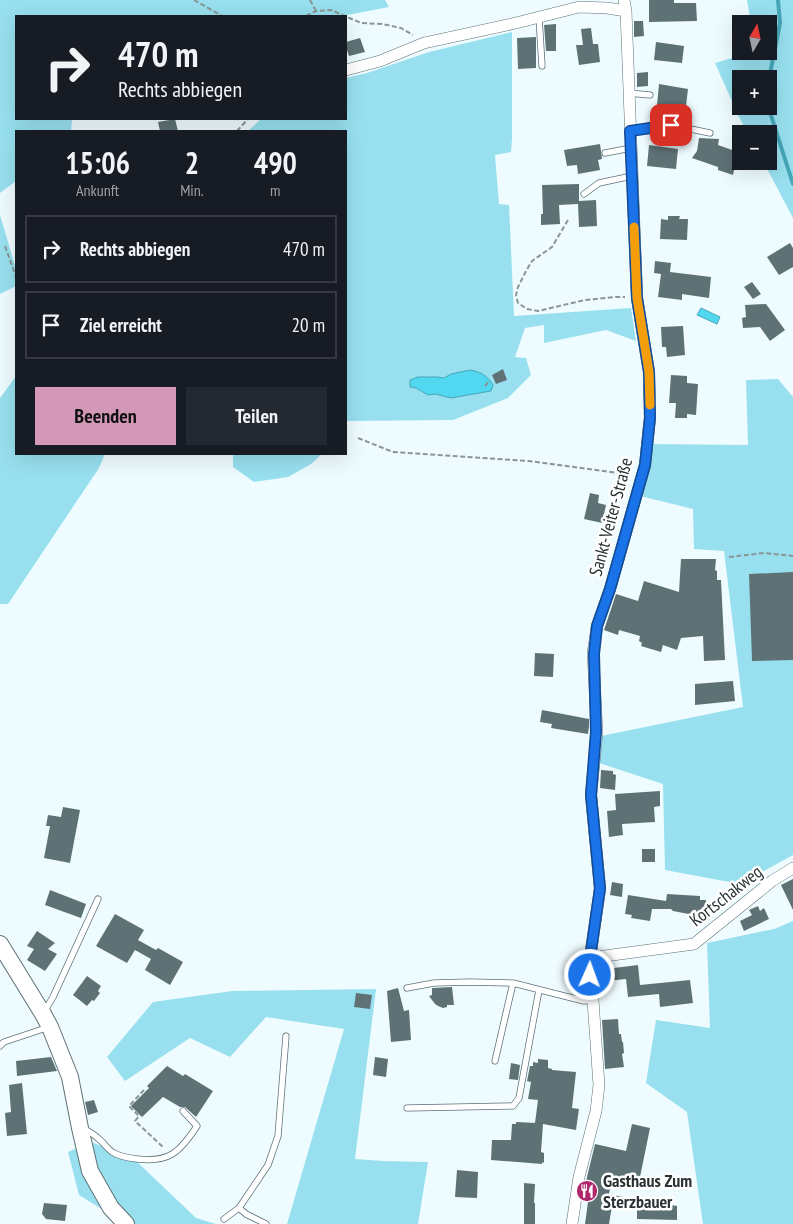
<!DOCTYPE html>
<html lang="de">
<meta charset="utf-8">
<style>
:root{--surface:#171b24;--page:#242831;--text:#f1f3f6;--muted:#9ea1a6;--line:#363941;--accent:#d398b8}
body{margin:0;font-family:"PT Sans Narrow",sans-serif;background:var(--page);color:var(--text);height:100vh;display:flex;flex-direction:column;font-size:19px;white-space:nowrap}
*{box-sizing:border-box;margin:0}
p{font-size:16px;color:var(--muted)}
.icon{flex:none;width:28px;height:28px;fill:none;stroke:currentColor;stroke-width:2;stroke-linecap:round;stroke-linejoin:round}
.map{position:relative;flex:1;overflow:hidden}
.details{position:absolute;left:15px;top:130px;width:332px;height:325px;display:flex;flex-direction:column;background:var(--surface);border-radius:0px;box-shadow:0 5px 20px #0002}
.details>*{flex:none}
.top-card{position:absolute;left:15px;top:15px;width:332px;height:105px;border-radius:0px;box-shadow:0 5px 20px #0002;background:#171b24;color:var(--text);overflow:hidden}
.needle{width:32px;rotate:9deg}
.controls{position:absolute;left:732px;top:15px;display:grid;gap:10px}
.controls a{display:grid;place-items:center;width:45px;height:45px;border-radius:0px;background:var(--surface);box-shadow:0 5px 20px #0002;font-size:25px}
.pin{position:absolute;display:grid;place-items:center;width:42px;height:42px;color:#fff;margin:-21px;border-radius:10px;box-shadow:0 2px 8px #0006}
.me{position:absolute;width:55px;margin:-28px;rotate:2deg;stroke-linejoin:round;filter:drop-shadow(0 0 4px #0008)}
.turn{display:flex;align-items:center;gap:18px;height:105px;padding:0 20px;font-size:22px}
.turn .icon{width:65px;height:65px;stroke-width:2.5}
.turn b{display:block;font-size:35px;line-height:42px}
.eta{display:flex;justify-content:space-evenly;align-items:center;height:85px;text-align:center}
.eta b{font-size:30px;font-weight:700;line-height:35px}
.primary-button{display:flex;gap:10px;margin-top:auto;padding:10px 20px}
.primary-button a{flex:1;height:58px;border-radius:0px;background:var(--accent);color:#111;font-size:20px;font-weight:700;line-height:58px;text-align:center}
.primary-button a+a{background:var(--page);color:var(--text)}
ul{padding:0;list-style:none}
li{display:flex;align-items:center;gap:15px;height:68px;margin:0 10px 8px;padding:0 10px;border:2px solid var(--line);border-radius:0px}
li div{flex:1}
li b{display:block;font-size:19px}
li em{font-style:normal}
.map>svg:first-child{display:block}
</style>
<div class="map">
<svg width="793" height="1224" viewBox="0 0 793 1224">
<rect width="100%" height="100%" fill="#effcff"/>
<path fill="#98e0ef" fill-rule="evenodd" d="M0,0H385L389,7L342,16H16V119H72L71,131H16V181L0,193Z
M747,0H793V218L763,161H769V134H748L739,117L715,63L755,51H769V24H751ZM741,79H769V106H741Z
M512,32V139L511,152L495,155L499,204L509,205L514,316L631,308L636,341L606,330L544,343V325L525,328L515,357L526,358L531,375L508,398L453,420L346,421V131H248L261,119H346V78L367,73L429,52ZM451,374L491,391L452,398L435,394L422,392L416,388L437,377L444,378Z
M0,215L16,269V286L0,294Z
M16,376V454H105L99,468L8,604H0V398Z
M778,379L793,397V855L740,884L665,870L663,784L599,763L601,736L743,707L724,551L694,549L693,509L636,495L648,444L748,445L746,380Z
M233,454H322L311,464L288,477L254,482L233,467Z
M793,921V1224H703L687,1112L646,1083L656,1020L710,1028L707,943L774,929Z
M376,989L355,1159L383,1161L428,1162L418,1224H287L344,1029L266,1017L230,1057L190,1038L125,1081L107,1057L153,1002L232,991Z
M91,1142L133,1158L196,1218L216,1224H126L79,1195L68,1152Z"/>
<path fill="#52d7f0" stroke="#46a6b8" d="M701,308L720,317L717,324L697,315Z
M470,370C482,372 487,376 493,385L491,391L451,398L435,394L428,395L416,388L410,387V380L418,377H437L444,378L451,374Z"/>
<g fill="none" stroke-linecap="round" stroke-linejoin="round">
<path stroke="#46a6b8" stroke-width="4" d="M769,79L780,23L778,0
M768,106L793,184"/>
</g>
<path fill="#5e7276" d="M649,0H674V3H696L697,21L649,22Z
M634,21H643L644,36L634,37Z
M556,24V51H546L544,25Z
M591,28L593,44H598L600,62L579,65L576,45H583L581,29Z
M536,37V68L518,69L517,38Z
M360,38L365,52L349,56L346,47V42Z
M656,42L684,46L682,63L654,60Z
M648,72V86L637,87V73Z
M659,84L688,89L686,106L675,105V107L657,105Z
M175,119L178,131H160L158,122Z
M699,138L719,139L718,145L735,151L733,156L737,157L733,175L718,170V167L692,158L697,151Z
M600,144L602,159L598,160L600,170L578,174L577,165L567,166L564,150Z
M649,145L678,149L676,169L647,166Z
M579,184V201L596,200L597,226L579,227L578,204L559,205L560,224L541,225V214H543L542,185Z
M668,216H680L679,219H688L687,240L660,239L661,219L668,220Z
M790,243L793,248V267L779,275L767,257Z
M655,261L671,263L670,272L711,277L709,298L682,294V300L658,297L661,274L654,273Z
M752,282L761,294L753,299L744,287Z
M766,304L785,330L770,341L760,327L743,328L742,318L746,317L745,305Z
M683,326L685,355L667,357L666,347H662L661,327Z
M503,369L507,380L496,384L492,375Z
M671,375L687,376V383L698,384L696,415L687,414V418H675L676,403H669Z
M590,493L599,495L598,503L606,505L602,523L584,519Z
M681,559H716L715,570L717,571V580H721L725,660L704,661L703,636L681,638L677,650L663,645L661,652L641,646L642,643L639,641L640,636L619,630L618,635L604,630L616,594L638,601L644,581L679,592Z
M793,572V660L752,661L749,574Z
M535,653L554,654L553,677L534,676Z
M733,681L735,701L695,705V684Z
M542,710L589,719V726L588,734L551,728L552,724L540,722Z
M601,770L613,771V774L616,775L615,790L600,788Z
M660,791V806L654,807L655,822L622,824L623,835L609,837L607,811L616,810L615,794Z
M63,807L80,810L70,863L44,858L50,826H46L48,815L61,817Z
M642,849H655V862H642Z
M793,879V910L781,885Z
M612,882L623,884L622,897L610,895Z
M50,890L86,904L81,918L45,905Z
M667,894L700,896V900H706V915H699L697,917L694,915L673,911L671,909H652L650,921L631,918L632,915L625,914L628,895L666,901Z
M758,906L760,911L764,908L769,919L744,931L740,921L752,915L749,910Z
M115,914L144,930L138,940L156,950L158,948L183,962L170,985L145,970L151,959L135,950L127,963L96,946Z
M37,931L55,943L48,949L57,954L45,971L27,960L34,949L27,946Z
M638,965L640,985L690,980L693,1003L660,1007L659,994L628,997L626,979L607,981L606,969Z
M87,976L101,986L98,991L100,993L94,1001L92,1000L87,1006L73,995Z
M452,987L454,1005H447V1007L443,1008L438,1006L435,1004L429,996L432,995V988Z
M398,988L404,1011L409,1010L411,1040L391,1042L387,991Z
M356,993L372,995L370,1009L354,1007Z
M618,1019L619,1034H621L622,1042H623L624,1053L622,1054L624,1067L605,1069L602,1020Z
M51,1057L57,1071L17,1076L16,1061Z
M375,1057L388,1059L386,1077L373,1075Z
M538,1059L548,1060V1068L552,1069V1070L576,1072L572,1108L579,1109L576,1130L543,1124L541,1152L544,1153V1163L542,1162V1164L491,1160L492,1140H511L512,1124H516V1122L537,1123H535L538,1100L528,1099L531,1082L527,1081L530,1066H533V1062L538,1063Z
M511,1063L520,1065L518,1080L509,1079Z
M167,1066L183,1076L185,1074L213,1091L196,1117L185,1107H180L163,1097L142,1117L131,1106L149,1088L147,1086Z
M22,1083L27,1134L7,1136L5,1113L11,1112L9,1085Z
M94,1100L98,1112L88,1115L85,1102Z
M632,1124L650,1128L639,1182L612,1176L609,1194L623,1197L621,1207L612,1206L609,1224H585L588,1202L583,1201L587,1177L595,1144L626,1151Z
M457,1170L478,1172L477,1198L455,1197Z
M524,1183L535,1184L534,1203H535V1224H524Z
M647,1201L677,1206V1220L637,1219V1204L647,1205Z
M44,1203L67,1205L65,1221L46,1219L42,1214Z"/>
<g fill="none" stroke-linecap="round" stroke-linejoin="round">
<g stroke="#5d7175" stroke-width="7">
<path id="lane" d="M539,17L542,66
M628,93L650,95
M630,131L671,125L710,133
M605,153L631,148
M584,194L599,183L632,176
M407,988L434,983L470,982L513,983L584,1001L593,1000
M44,1012L53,997L98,899
M0,1046L4,1042L49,1027
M495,1061L513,983
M407,1108L513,1106L519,1098L539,990
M84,1129C90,1132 95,1135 100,1140C105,1144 108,1150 114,1153C121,1157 129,1158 137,1159C169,1163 180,1152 197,1126L183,1111
M224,1219L239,1208
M266,1224L246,1214L239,1208L268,1165L278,1136L286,1036"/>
</g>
<g stroke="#5d7175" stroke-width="12">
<path id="street" d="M346,70L380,61L424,43L516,23L579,7L607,8L626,11
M590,958L694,944L772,881L793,868
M572,1224L579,1177L596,1111L599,1085L590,958L600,889L591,795L597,732L593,653L597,626L610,589L645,465L650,417L649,372L637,298L626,11L624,0"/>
</g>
<g stroke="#5d7175" stroke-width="18">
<path id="secondary" d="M0,944L43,1014L50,1027L70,1077L80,1128L90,1171L111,1208L126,1224"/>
</g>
<path stroke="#8a9597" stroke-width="2" stroke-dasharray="5 2.5" stroke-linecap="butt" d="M194,0L222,16
M310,0L316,11
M306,16L316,11L331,10L361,23L382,24L401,28L413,35
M237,131L248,119
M568,220L552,247L532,261L526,271L518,287L516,295L518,303L527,309L538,311L585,300L616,297H625
M5,246L16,277
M485,386L490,380
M358,438L393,452L529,461L618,473L629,481
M729,557L764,553L793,556
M144,1090L129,1106L139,1116L135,1121L164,1148"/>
<use href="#lane" stroke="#fff" stroke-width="5.5"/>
<use href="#street" stroke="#fff" stroke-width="11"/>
<use href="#secondary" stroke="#fff" stroke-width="16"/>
</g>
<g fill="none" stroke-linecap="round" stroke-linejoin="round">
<g stroke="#114b97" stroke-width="12">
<path id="route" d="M590,975V958L600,888L591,795L596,732L594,654L597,626L610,589L645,465L650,418L649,372L637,298L630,131L671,125"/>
</g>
<use href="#route" stroke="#1a73e8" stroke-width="9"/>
<path stroke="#f59e0b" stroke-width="9" d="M634,227L637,298L649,372L650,405"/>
</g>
<defs>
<g id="restaurant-disc" transform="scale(1.125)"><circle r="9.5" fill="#af286c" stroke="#fff"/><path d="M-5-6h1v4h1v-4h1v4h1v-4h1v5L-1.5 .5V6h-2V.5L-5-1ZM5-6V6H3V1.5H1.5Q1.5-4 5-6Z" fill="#fff"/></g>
</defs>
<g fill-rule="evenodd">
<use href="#restaurant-disc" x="587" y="1191"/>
</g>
<g text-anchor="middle" stroke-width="5" stroke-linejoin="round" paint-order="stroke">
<g font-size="18" fill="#2a3234" stroke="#fff">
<text transform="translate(611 517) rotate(-75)" y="6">Sankt-Veiter-Straße</text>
<text transform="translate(726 896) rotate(-38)" y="6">Kortschakweg</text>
</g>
<g font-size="18" font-weight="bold" fill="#2a3234" stroke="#fff" text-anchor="start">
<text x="603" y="1187">Gasthaus Zum<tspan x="603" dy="21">Sterzbauer</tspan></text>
</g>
</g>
</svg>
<div class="controls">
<a><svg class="needle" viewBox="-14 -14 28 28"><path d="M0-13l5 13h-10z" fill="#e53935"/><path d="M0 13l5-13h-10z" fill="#9ea1a6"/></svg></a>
<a>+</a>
<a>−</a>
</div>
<div class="pin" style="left:671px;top:125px;background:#d93025"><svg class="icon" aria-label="arrive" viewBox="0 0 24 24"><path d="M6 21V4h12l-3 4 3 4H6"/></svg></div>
<svg class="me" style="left:590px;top:975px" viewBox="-20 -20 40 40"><circle r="17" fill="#1a73e8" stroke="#fff" stroke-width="3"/><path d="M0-11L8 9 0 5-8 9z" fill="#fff"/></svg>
<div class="top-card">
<div class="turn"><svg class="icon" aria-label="right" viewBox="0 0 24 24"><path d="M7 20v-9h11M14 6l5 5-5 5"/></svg><div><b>470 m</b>Rechts abbiegen</div></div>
</div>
<section class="details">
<div class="eta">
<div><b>15:06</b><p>Ankunft</p></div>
<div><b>2</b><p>Min.</p></div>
<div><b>490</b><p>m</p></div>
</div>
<ul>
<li><svg class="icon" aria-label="right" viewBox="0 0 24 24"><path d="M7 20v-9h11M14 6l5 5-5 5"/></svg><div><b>Rechts abbiegen</b></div><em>470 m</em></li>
<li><svg class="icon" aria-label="arrive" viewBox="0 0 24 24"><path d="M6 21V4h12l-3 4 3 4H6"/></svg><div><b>Ziel erreicht</b></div><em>20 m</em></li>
</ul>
<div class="primary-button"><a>Beenden</a><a>Teilen</a></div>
</section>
</div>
